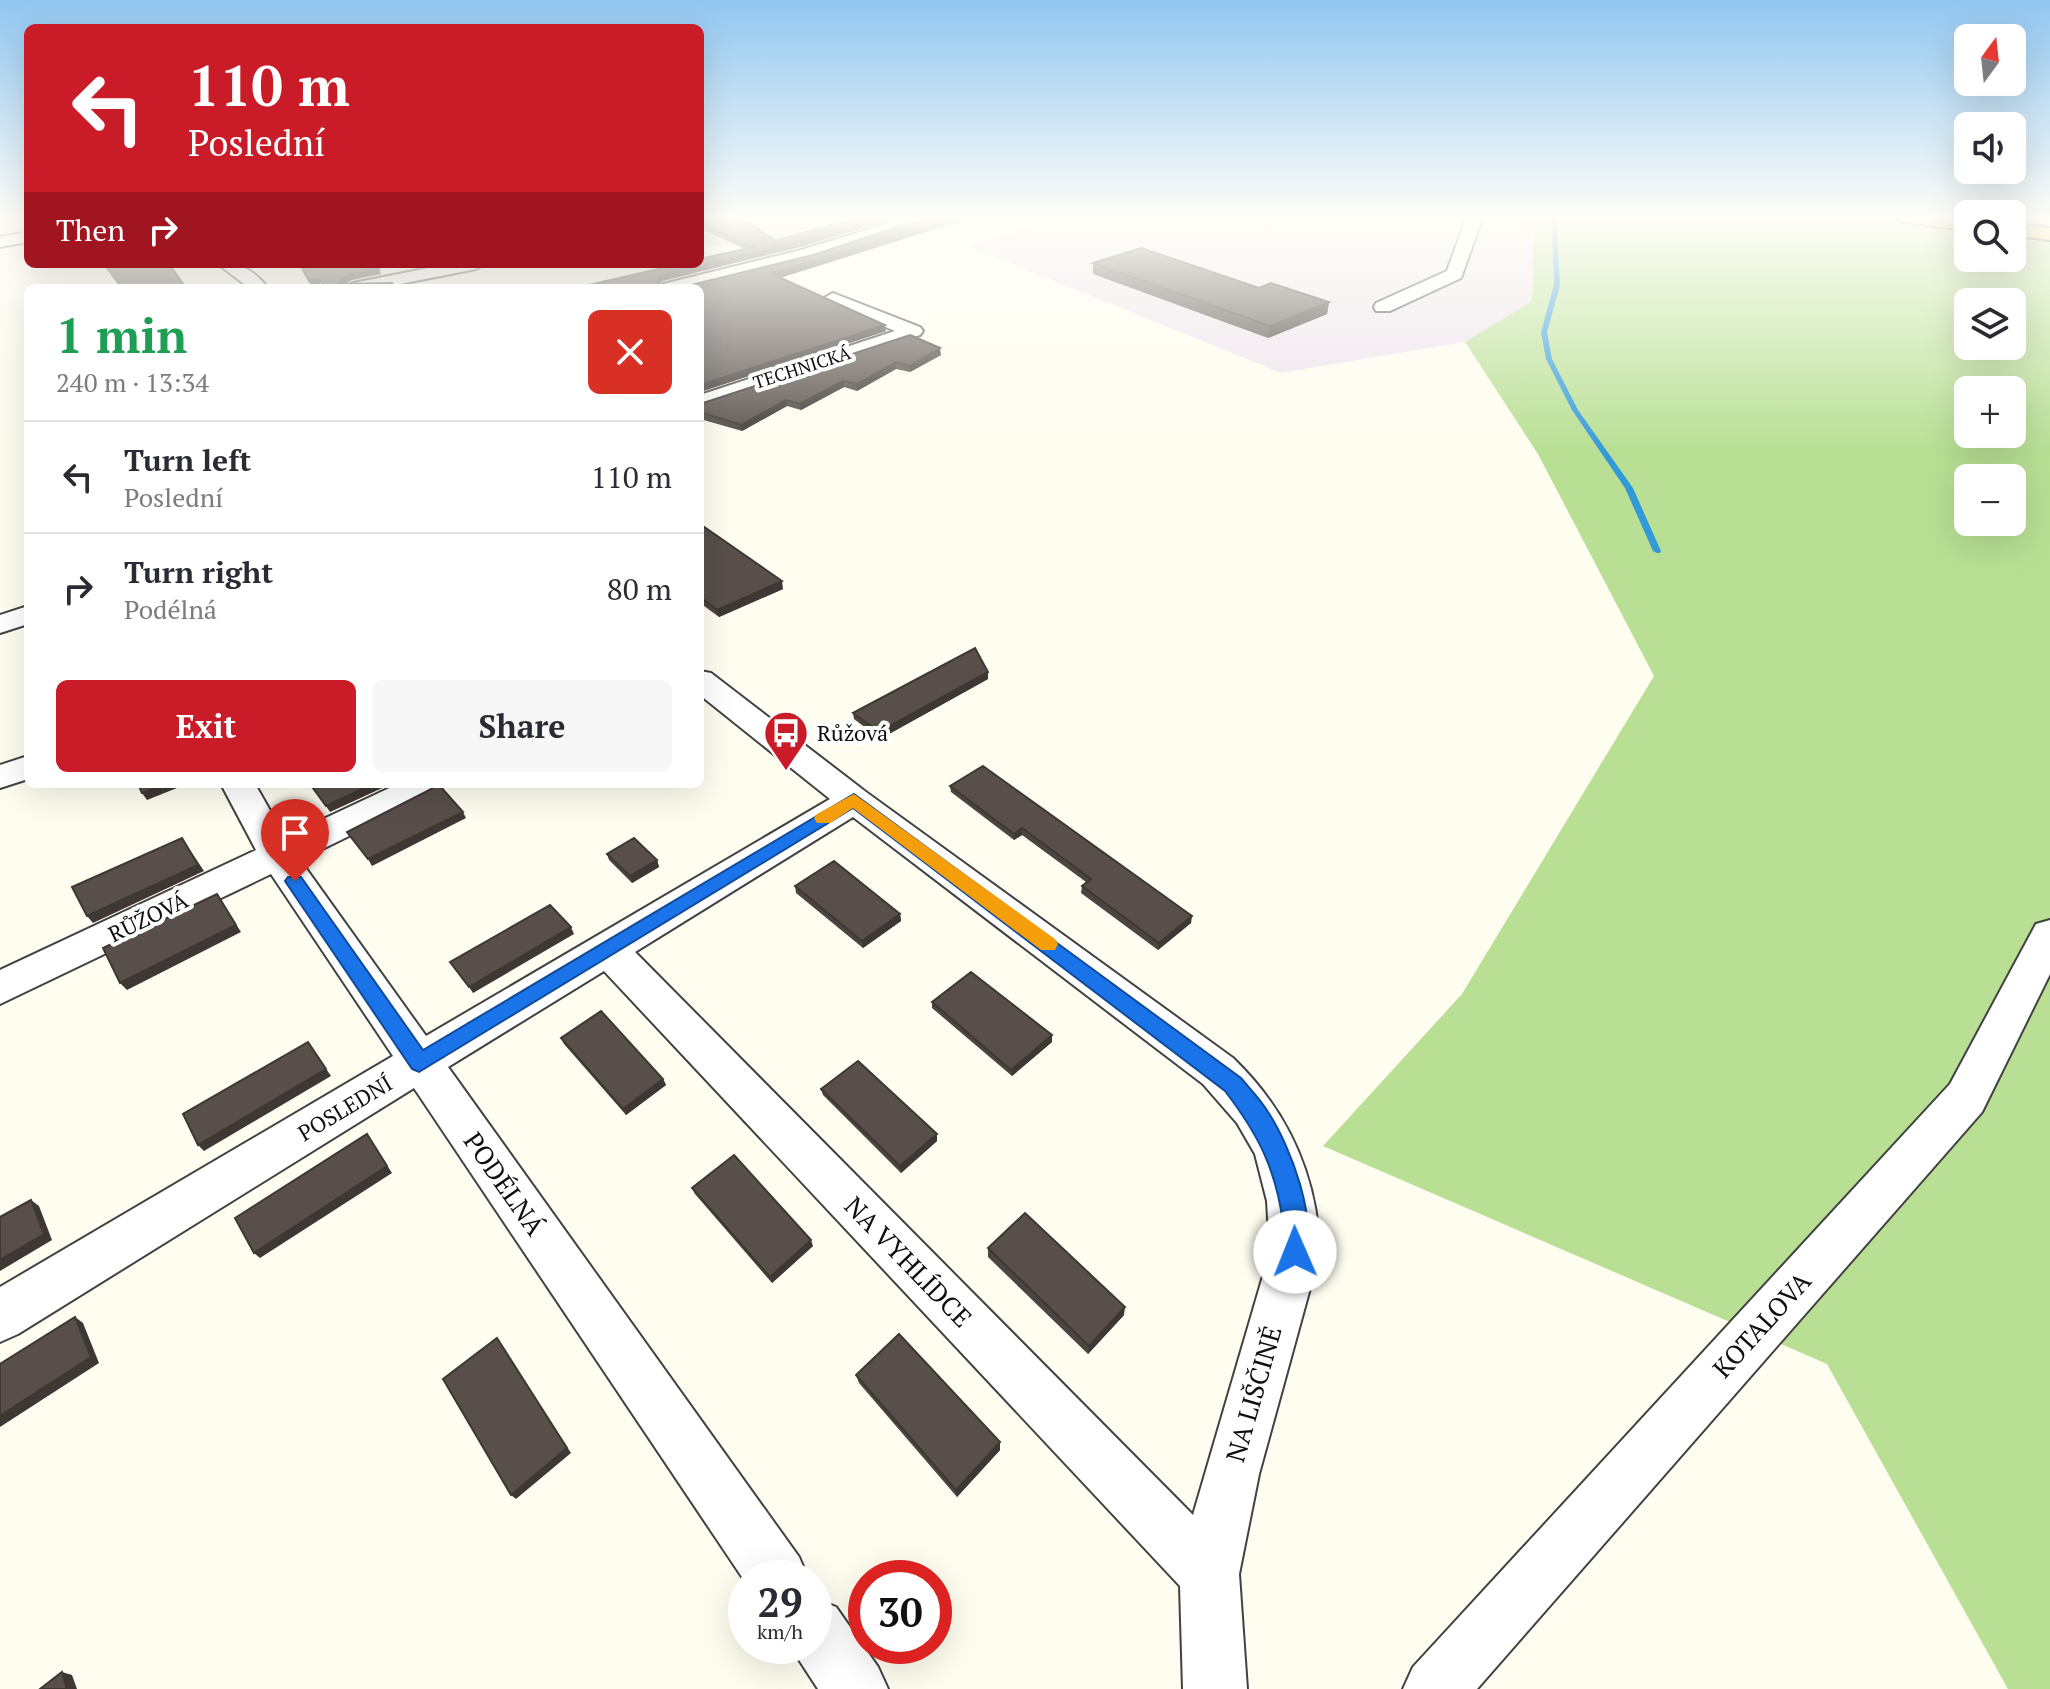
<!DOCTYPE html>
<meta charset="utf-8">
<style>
:root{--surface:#fff;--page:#f7f7f7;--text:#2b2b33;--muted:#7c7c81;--line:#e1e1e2;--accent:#ca1b28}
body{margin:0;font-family:"PT Serif",serif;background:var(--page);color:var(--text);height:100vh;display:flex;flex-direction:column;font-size:30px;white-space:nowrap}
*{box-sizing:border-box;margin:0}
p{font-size:26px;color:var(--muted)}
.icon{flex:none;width:44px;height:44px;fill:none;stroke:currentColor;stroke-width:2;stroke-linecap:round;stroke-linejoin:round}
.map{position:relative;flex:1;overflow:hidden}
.drawer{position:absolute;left:24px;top:284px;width:680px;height:504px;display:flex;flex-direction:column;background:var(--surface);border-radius:12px;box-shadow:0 8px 32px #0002}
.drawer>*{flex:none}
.top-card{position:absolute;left:24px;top:24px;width:680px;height:244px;border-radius:12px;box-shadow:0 8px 32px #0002;background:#ca1b28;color:#fff;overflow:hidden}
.needle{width:52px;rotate:15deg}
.controls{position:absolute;left:1954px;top:24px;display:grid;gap:16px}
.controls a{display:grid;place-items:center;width:72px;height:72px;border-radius:12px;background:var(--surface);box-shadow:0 8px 32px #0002;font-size:40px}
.speed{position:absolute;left:728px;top:1560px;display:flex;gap:16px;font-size:40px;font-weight:700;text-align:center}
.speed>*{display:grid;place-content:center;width:104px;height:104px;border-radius:50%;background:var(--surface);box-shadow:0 8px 32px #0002;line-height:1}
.speed small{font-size:20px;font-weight:400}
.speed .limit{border:12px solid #d22;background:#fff;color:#111}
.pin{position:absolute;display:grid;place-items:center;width:68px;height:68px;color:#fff;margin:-82px -34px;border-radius:50% 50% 50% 0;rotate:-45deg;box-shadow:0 0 8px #0007}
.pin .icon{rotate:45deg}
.me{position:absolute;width:88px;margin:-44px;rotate:359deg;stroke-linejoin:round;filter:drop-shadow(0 0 6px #0008)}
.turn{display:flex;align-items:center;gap:28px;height:168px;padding:0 32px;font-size:36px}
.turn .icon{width:104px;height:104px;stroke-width:2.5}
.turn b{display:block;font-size:56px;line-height:68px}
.then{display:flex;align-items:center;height:76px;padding:0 32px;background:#0003;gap:16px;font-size:30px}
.round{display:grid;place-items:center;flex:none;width:84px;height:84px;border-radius:12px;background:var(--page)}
.head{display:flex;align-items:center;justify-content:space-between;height:136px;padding:0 32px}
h1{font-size:48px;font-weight:700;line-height:60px;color:#1e9e55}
.primary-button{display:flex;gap:16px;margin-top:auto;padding:16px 32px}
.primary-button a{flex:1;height:92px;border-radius:12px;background:var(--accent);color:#fff;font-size:32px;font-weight:700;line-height:92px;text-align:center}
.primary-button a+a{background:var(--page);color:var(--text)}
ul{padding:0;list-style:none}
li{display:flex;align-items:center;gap:24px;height:112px;padding:0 32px;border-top:2px solid var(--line)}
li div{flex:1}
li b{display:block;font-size:30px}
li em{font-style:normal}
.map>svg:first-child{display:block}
</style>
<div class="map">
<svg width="2050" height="1689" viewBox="0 0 2050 1689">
<rect width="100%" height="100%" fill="#fffcf0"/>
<path fill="#ece2ee" d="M1063,216H1513L1533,232L1532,301L1465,342L1281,373L969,246Z"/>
<path fill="#d4edb6" d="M700,216H785L847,238L803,251L783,240L713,246L700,240Z"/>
<path fill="#b8df94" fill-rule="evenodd" d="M1513,216H1849L1968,230V258H2012V236L2050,240V1689H2008L1827,1364L1323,1146L1462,994L1654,676L1538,454L1465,342L1532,301L1533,232ZM1968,302H2012V346H1968ZM1968,390H2012V434H1968ZM1968,478H2012V522H1968Z"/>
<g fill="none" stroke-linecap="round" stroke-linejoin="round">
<path fill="#329ad8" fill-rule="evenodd" d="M1552,216H1556L1560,285L1547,332L1552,359L1578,410L1633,488L1661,551L1660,553H1657L1653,551L1625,488L1572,410L1546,359L1541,332L1554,285Z
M1940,216L1968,218V220L1942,217Z"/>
<g stroke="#424242" stroke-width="4">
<path id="minor" d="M913,216H938L813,258L691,288H660L663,284L801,250Z
M1467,216H1483L1461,278L1390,311H1376L1374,307L1376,303L1447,271Z
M28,232V242L0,247V237Z
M218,264C242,264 253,269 268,288H249Z
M449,264H485L476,269L380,288H344L353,283Z
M833,293L920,327L923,331L920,335L700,408V395L895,331L827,302L824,298Z
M28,606V624L0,633V615Z
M700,671L711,673L866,792L1233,1058C1288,1111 1317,1175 1320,1252L1259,1474L1239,1574L1247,1689H1183L1180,1586L604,971L448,1067L799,1557L808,1578H746V1583L414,1088L18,1334L0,1342V1287L393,1056L271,874L0,1004V970L256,850L221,784H255L285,837L398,784H444L439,792L300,860L426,1036L830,799L700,695ZM853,817L1203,1084L1237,1123L1255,1154L1267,1201L1270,1252L1193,1515L635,952Z
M28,756V779L0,788V765Z
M2050,920V974L1982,1112L1477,1689H1403L1413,1667L1950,1084L2036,924Z
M814,1598L836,1607L878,1667L888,1689H818L790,1646H814Z"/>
</g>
<g stroke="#202020" stroke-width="4">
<path id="major" d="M1893,216L1968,218V230L1902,222Z
M2012,223L2050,228V240L2012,235Z"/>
</g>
<use href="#minor" fill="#fff" fill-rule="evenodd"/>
<use href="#major" fill="#ffd460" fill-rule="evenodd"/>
</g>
<path fill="#4c4440" d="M700,216L776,241L862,216H902L800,247L662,281L659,285H691L813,255L931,216H976L780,278L886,331L700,392V288H576L745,249L700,228Z
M1093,263L1259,288L1329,302L1327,314L1268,338L1093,274Z
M910,335L941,355L910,372L896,369L857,391L844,387L801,410L787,406L742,431L700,419V404Z
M700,524L783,589L719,617L700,603Z
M988,679L880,739L854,719L853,713Z
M950,786L1191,923L1158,950L1081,893L1082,886L1086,882L1022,835L1014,840L951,792Z
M607,854L657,860L659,867L632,883L609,860Z
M795,886L900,914L901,921L863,948L796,893Z
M932,1002L1052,1042L1012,1076L932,1008Z
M561,1038L663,1079L666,1085L626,1115L564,1044Z
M821,1089L937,1134V1141L901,1173L823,1095Z
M692,1188L813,1246L772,1283L695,1194Z
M988,1248L1124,1315L1088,1354L988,1257Z
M856,1375L1000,1450L957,1497L859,1383Z"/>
<path fill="#3e3734" d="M884,216H902L800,247L662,281L657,288L656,282L661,275Z
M959,216H976L773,280L772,274Z
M379,269L381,274L352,280L343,285L339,284L340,280L349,275Z
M318,279L321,285L311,287L309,281Z
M1329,302L1327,314L1268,338L1270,326Z
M885,325L886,331L700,392V385Z
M940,348L941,355L910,372V366Z
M896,362V369L857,391V384Z
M843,381L844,387L801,410L800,404Z
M786,400L787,406L742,431L741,425Z
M782,581L783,589L719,617L717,610Z
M988,672V679L880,739L879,732Z
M165,784H187L147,800L142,793Z
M373,784H391L330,812L326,806Z
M463,812L466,818L372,866L368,859Z
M1022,828V835L1014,840V834Z
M182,838L204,871L93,923L87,916Z
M657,860L659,867L632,883L630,876Z
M217,894L241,932L127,990L120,983Z
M900,914L901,921L863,948L862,941Z
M1192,916L1191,923L1158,950L1159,943Z
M571,927L574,934L473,993L469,987Z
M1052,1035V1042L1012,1076L1011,1070Z
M308,1042L331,1076L204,1151L198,1145Z
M663,1079L666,1085L626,1115L623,1109Z
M367,1134L392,1173L260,1258L254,1253Z
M937,1134V1141L901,1173L900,1166Z
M31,1200L39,1206L52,1240L0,1271V1260Z
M811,1240L813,1246L772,1283L770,1277Z
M1125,1307L1124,1315L1088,1354L1089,1346Z
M75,1317L83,1323L99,1363L0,1427V1416Z
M497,1338L571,1453L516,1499L511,1495Z
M1000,1442V1450L957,1497L956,1490Z
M62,1672L72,1675L77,1689H67Z"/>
<path fill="#584f4a" stroke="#3e3734" stroke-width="2" d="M700,216H740L776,241L862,216H884L799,242L661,275L656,282L659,285H691L813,255L931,216H959L772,274L885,325L700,385V288H576L680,264H700V259L753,247L700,223Z
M1141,248L1259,288L1271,283L1329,302L1270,326L1093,263Z
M128,264H169L186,288H122L107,268Z
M300,264H375L379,269L349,275L340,280L339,284L392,283L396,288H327L318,279L309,281Z
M910,335L940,348L910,366L896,362L857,384L843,381L800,404L786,400L741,425L700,412V404Z
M700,524L782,581L717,610L700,597Z
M975,648L988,672L879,732L853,713Z
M983,766L1192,916L1159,943L1082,886L1091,879L1022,828L1014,834L950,786Z
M138,784H165L142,793Z
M310,784H373L326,806Z
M439,785L463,812L368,859L347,832Z
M182,838L198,865L87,916L72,887Z
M634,838L657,860L630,876L607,854Z
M834,861L900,914L862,941L795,886Z
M217,894L236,925L120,983L103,948Z
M550,905L571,927L469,987L450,962Z
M971,972L1052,1035L1011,1070L932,1002Z
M601,1011L663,1079L623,1109L561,1038Z
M308,1042L326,1069L198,1145L183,1114Z
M858,1061L937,1134L900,1166L821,1089Z
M367,1134L387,1166L254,1253L235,1218Z
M734,1155L811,1240L770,1277L692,1188Z
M31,1200L44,1234L0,1260V1217Z
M1025,1213L1125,1307L1089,1346L988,1248Z
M75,1317L91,1357L0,1416V1364Z
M899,1334L1000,1442L956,1490L856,1375Z
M497,1338L567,1448L511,1495L443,1379Z
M62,1672L67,1689H40Z"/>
<linearGradient id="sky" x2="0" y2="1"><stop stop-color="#91c6f0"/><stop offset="0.48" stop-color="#fffef8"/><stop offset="1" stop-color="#fffef8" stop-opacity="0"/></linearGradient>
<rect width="2050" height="453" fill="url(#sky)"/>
<path fill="#1a73e8" stroke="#114b97" stroke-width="2" d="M854,794L1241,1078C1250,1089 1261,1100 1268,1112C1290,1145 1320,1223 1303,1261L1295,1264L1286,1261C1280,1248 1285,1236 1283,1223C1276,1169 1258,1134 1225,1091L853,808L419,1072L412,1069L285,881L288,877H301L423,1050Z"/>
<path fill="#f59e0b" d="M854,794L1055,939L1058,944L1055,950H1041L853,808L830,823H817L814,818L817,814Z"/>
<defs>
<g id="bus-pin" transform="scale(2.3)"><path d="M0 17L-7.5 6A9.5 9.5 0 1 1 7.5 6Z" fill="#ca1b28" stroke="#fff"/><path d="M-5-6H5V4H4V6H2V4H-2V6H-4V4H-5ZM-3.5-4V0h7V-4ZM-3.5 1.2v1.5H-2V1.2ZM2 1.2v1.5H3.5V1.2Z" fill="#fff"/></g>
</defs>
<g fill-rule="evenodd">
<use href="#bus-pin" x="786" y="733"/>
</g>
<g text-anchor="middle" stroke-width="8" stroke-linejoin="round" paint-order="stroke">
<g font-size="18" fill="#0f0f0f" stroke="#fff">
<text transform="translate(802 368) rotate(-18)" y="6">TECHNICKÁ</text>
</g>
<g font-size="22" fill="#0f0f0f" stroke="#fff" text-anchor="start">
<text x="817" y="741">Růžová</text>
</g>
<g font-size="22" fill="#0f0f0f" stroke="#fff">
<text transform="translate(148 917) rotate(-26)" y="8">RŮŽOVÁ</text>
<text transform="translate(345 1108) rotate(-31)" y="8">POSLEDNÍ</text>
</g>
<g font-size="26" fill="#0f0f0f" stroke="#fff">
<text transform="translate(504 1184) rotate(55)" y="9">PODÉLNÁ</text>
<text transform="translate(908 1262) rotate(46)" y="9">NA VYHLÍDCE</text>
<text transform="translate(1762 1325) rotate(-48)" y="9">KOTALOVA</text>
<text transform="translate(1254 1394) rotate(-74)" y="9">NA LIŠČINĚ</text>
</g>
</g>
</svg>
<div class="controls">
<a><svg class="needle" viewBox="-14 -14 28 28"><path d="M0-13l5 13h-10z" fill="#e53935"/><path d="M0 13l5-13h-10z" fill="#7c7c81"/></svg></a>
<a><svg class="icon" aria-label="sound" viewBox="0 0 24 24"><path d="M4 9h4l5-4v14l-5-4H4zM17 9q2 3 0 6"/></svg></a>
<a><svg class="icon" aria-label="search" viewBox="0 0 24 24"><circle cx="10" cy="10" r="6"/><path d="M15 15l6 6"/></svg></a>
<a><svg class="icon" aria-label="layers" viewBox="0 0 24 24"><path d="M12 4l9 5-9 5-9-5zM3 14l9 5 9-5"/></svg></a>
<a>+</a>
<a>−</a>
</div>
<div class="speed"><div>29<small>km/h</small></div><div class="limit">30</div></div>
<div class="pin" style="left:295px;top:881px;background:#d93025"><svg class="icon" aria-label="arrive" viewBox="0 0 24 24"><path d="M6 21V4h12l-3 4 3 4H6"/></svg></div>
<svg class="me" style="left:1295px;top:1252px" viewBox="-20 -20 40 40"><circle r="19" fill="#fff"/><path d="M0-13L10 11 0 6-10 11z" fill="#1a73e8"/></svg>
<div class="top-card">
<div class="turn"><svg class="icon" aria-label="left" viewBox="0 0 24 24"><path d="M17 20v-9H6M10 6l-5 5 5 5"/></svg><div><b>110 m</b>Poslední</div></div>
<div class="then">Then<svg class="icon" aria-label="right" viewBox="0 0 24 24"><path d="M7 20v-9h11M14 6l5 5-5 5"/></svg></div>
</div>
<section class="drawer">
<div class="head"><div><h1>1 min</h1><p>240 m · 13:34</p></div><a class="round" style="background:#d93025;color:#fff"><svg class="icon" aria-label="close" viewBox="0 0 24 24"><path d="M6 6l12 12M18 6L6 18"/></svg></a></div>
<ul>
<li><svg class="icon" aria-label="left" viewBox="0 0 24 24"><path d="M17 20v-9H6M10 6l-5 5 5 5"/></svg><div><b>Turn left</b><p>Poslední</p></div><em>110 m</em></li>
<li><svg class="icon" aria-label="right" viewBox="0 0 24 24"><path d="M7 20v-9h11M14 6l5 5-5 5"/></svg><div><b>Turn right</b><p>Podélná</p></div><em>80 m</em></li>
</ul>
<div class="primary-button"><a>Exit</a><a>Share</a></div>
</section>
</div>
